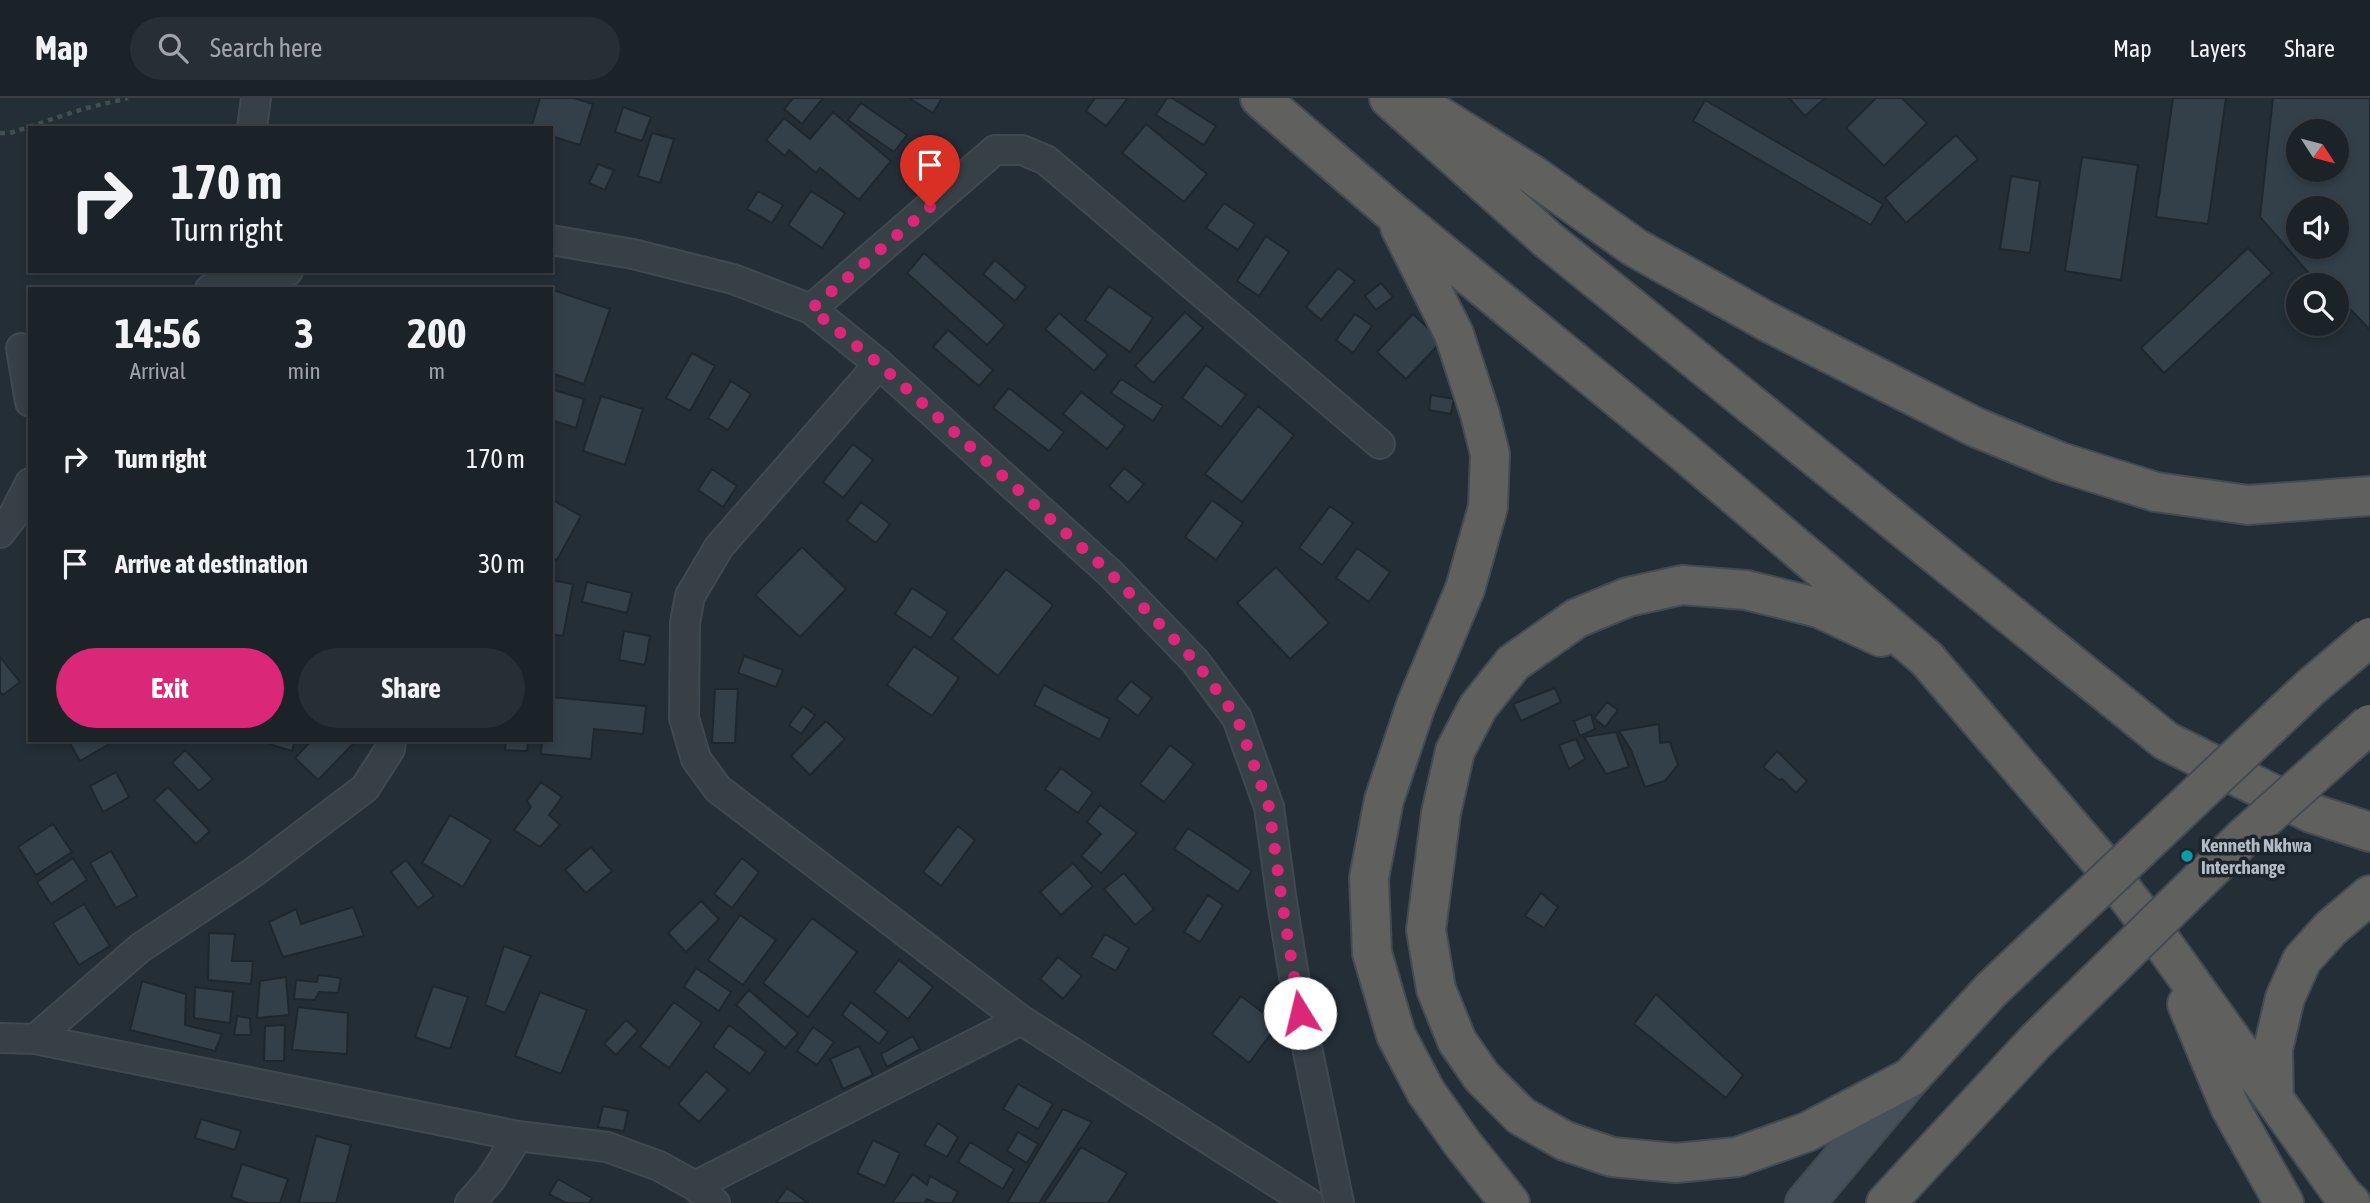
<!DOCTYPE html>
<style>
:root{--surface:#1b2228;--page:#282f34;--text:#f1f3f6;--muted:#a0a4a8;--line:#393f45;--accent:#db2777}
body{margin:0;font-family:"Asap Condensed",sans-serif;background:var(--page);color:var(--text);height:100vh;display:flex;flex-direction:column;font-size:26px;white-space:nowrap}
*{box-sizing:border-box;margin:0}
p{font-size:23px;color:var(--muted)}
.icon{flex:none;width:38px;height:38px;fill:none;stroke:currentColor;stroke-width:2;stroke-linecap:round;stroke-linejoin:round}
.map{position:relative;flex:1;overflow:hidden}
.details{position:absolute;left:28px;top:189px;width:525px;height:455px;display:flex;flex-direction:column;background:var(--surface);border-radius:0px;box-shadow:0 4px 10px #0003,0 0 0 2px var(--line)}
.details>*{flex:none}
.banner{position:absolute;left:28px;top:28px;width:525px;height:147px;border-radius:0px;box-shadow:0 4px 10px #0003,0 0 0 2px var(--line);background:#1b2228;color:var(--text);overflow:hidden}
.needle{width:46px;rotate:126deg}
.controls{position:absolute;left:2286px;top:21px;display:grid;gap:14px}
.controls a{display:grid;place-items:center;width:63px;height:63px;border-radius:50%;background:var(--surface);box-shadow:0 4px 10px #0003,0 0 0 2px var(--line);font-size:35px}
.pin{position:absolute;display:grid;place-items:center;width:60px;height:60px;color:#fff;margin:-72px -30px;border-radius:50% 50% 50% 0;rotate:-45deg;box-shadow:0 0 7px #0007}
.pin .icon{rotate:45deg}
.me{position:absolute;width:77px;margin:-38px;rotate:351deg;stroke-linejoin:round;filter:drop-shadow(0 0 5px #0008)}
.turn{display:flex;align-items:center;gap:24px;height:147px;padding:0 28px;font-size:32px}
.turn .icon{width:91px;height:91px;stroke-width:2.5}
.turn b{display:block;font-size:49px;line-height:60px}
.eta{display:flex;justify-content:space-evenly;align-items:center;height:119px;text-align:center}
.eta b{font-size:42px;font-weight:700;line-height:49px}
.button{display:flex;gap:14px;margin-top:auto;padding:14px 28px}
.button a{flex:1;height:80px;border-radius:42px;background:var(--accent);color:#fff;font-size:28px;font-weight:700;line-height:80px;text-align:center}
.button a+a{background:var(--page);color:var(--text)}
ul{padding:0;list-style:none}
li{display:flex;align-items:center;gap:21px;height:105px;padding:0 28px}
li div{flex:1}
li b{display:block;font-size:26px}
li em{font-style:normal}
header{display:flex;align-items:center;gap:42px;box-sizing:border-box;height:98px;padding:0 35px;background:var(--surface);border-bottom:2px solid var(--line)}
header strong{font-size:33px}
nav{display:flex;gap:38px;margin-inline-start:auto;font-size:24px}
.search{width:490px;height:63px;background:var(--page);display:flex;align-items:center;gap:18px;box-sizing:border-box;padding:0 24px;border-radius:38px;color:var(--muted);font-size:26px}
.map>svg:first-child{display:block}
</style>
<header>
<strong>Map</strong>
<div class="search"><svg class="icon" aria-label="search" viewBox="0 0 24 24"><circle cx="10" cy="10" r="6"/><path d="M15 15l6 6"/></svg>Search here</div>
<nav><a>Map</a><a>Layers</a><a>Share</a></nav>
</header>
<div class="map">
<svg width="2370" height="1105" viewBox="0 0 2370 1105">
<rect width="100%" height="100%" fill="#242e36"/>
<path fill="#33404a" stroke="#1e272e" stroke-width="2" fill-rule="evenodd" d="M540,0H574L593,6L580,47L551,38V30H531Z
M793,0H823L802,26L784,11Z
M909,0H942L933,15Z
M1095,0H1128L1106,28L1086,13Z
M1167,0H1172L1216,28L1204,47L1156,17Z
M1789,0H1825L1805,18Z
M1876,0H1902L1927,25L1884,68L1846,30Z
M2173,0H2226L2208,126L2156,119Z
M2273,0H2370V232L2336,196V187H2329L2319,175L2312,179L2260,119ZM2298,33H2336V72H2298ZM2298,110H2336V149H2298Z
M1705,2L1883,106L1871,127L1693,23Z
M861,5L907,37L894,54L848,22Z
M623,9L651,19L642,43L615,34Z
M833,14L891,63L859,102L820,70L816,75L789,52L785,58L766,42L784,20L810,41Z
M1146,26L1207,76L1184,104L1122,55Z
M652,35L674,41L660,85L638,78Z
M1956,37L1978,61L1906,125L1885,100Z
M2082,59L2138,67L2121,182L2065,173Z
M598,66L614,72L605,92L589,85Z
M2011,78L2040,83L2030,155L2000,151Z
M758,93L783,107L772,125L747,111Z
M811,93L845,115L822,150L788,127Z
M1224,105L1255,126L1238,152L1206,130Z
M1266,138L1289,154L1259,198L1237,183Z
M2248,150L2272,175L2164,275L2141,250Z
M924,155L1005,227L987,247L907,175Z
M995,162L1026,189L1015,203L983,176Z
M1338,170L1355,183L1321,222L1306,209Z
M1381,185L1393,199L1376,212L1365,198Z
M1109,188L1153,220L1130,254L1085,222Z
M553,192L610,211L584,286L551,275V198Z
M1185,214L1203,230L1153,285L1135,268Z
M1059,215L1108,257L1094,273L1045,231Z
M1355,216L1372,228L1353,255L1336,242Z
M1413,216L1442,243L1406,281L1377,254Z
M948,232L993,272L979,288L933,249Z
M692,255L715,268L690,313L666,300Z
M1206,267L1246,297L1221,329L1182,300Z
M1121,281L1163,308L1153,323L1111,295Z
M731,283L751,296L728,332L708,320Z
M1009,290L1064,334L1049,353L993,310Z
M551,291L584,301L576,330L551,322Z
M1081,294L1125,328L1107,351L1063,316Z
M1431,297L1454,301L1451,316L1429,312Z
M601,298L643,311L625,367L583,353Z
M1258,308L1294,337L1242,404L1205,376Z
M853,346L873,362L843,400L823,384Z
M1124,370L1144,386L1128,405L1109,388Z
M712,371L737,388L723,409L698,392Z
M551,401L581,418L557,462L551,459Z
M1212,402L1243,425L1216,462L1185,439Z
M861,404L890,426L876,445L847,423Z
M1330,408L1353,425L1322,467L1299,450Z
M802,449L846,491L800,539L755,497Z
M1357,450L1390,474L1369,504L1336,480Z
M1276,469L1329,525L1290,561L1237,505Z
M1006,471L1053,507L998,578L952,541Z
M551,482L573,486L563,538L551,536Z
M587,484L632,495L627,515L582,504Z
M912,490L948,514L931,540L895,516Z
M624,533L650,538L645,567L619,562Z
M914,548L959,580L932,618L887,587Z
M744,558L783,572L776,589L738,575Z
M0,559L20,584L3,597L0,594Z
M1131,583L1152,600L1138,618L1116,601Z
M1044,587L1110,621L1100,642L1034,607Z
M1555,590L1561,604L1521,623L1513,606Z
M715,591H738L735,645H712Z
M551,599L646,608L643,636L594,631L591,661L541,656L542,642H551Z
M1607,604L1618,612L1605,629L1594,620Z
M803,608L815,617L801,636L789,627Z
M1591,616L1595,631L1580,638L1574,623Z
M826,623L845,641L810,677L791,658Z
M1659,626L1660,645L1670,644L1678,667L1665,683L1645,689L1631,652L1619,633Z
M1616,634L1629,669L1606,676L1584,639Z
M1576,641L1585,661L1569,671L1559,647Z
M68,642H116L80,663Z
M270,642H295L292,653L269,646Z
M312,642H357L318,682L295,660Z
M506,642H528L527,653L505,652Z
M1170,647L1194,666L1164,704L1140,686Z
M185,652L213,681L199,693L172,665Z
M1777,653L1807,683L1796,695L1782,681L1779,682L1763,669Z
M1061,670L1093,694L1078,715L1045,691Z
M116,674L129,699L103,714L90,688Z
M541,684L562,699L549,717L560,727L540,749L514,732L531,709L527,703Z
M168,689L210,733L196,746L154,702Z
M1100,707L1137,735L1101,775L1081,758L1101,736L1087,724Z
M450,717L491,742L463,789L422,765Z
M53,726L72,754L36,777L18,749Z
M958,728L975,742L941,788L923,774Z
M1188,730L1252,773L1238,794L1174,751Z
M591,749L612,773L586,795L565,772Z
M111,753L137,798L116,810L90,765Z
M73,760L87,782L51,806L37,784Z
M742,760L759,774L732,810L714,796Z
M406,762L434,798L418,810L391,774Z
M1073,765L1093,788L1061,817L1040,794Z
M1124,775L1154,811L1135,827L1104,791Z
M1541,795L1558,809L1544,830L1525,818Z
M1208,797L1223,807L1200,844L1184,834Z
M701,803L719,821L686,854L668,835Z
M84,806L110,848L79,867L53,825Z
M353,809L364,838L283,859L269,824L296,811L301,826Z
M740,817L776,842L743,887L708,862Z
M812,820L857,854L808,919L763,885Z
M209,835L235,836L232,863H253L251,886L208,882Z
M1105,836L1129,850L1116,873L1091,859Z
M504,848L531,858L505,915L485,907Z
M1058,859L1082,878L1063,901L1040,881Z
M899,862L933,889L908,921L874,894Z
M696,870L731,894L719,913L684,889Z
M318,877L341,880L338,895L319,894L315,902L294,901L296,882L317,884Z
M286,879L289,917L257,920L260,883Z
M142,883L186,896L185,927L222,936L215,953L130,932Z
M433,888L468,899L450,951L415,939Z
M195,889L233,894L230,925L194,920Z
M749,892L798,935L785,950L736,907Z
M540,894L587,912L561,976L515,958Z
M1656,896L1743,977L1726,1000L1634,926Z
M1241,898L1278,926L1249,965L1212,936Z
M674,904L702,925L669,970L640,949Z
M851,904L888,934L879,946L842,917Z
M298,909L348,915L347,956L292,952Z
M237,918L250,920L251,937H234Z
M626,922L638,933L616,957L604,946Z
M285,927L284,963H264L265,928Z
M729,927L766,954L750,976L713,949Z
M813,929L834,944L817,967L797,953Z
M913,938L920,951L887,969L881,956Z
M859,948L873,977L843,991L830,961Z
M706,973L728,992L699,1024L678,1006Z
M1018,986L1053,1006L1038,1031L1003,1011Z
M603,1008L628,1013L624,1033L598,1029Z
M1063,1011L1092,1024L1039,1105H1007Z
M201,1021L241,1033L235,1052L195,1040Z
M938,1025L958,1039L947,1059L924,1047Z
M1018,1034L1038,1046L1027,1065L1007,1053Z
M316,1038L351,1047L336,1105H299Z
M873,1042L900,1055L885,1088L857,1075Z
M970,1044L1014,1071L1003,1091L958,1064Z
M1081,1049L1127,1075L1108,1105H1044Z
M242,1066L288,1081L280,1105H248L231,1099Z
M913,1076L927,1087L930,1078L958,1094L952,1105H935L927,1101L924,1105H892Z
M558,1081L592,1100L589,1105H566L549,1096Z
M787,1090L808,1105H776Z"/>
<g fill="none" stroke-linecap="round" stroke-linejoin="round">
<g stroke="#404950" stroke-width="32">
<path id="minor" d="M252,30L256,0
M551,142L633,156L733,181L811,211L879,266L1111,476L1195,563L1237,620L1269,709L1282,804L1300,915L1339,1105
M210,191L229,185L288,173
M811,211L995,52H1022L1046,62L1380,346
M21,250L30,304
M879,266L719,449L690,498L685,525L684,620L696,661L718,691L1021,922L1309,1105
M0,435L13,418L30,385
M0,940L35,941L518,1038L607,1049L659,1068L695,1088L715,1105
M35,941L140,850L254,774L365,690L390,651L391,642
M695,1088L1021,922
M470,1105L491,1081L518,1038"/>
</g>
<g stroke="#404950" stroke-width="42">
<path id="secondary" d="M1805,1105L1911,979"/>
</g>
<g stroke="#424b52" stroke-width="42">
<path id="trunk" d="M1260,0L1393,115L1684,354L1927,561L2102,765L2159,840L2342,1096L2351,1105
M1389,0L1548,142L2166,643L2311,715L2370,734
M1431,13L1533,77L1634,149L1766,223L1975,329L2060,364L2156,394L2248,407L2370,398
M1400,129L1454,236L1480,316L1490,356L1488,409L1465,491L1416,607L1384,702L1369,780L1372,855L1396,937L1426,994L1462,1045L1510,1105
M1881,539L1819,510L1746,492L1682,487L1628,499L1577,520L1513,565L1478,609L1455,653L1441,715L1426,832L1436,891L1457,943L1482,979L1521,1018L1565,1043L1612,1059L1676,1065L1737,1059L1807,1034L1911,979L1991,892
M2187,906L2230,1009L2284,1105
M2274,1000L2273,951L2285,900L2302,862L2331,830L2370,797
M1886,1105L2036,943"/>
</g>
<path stroke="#3e504f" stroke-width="4.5" stroke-dasharray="5 5" stroke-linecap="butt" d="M0,35H10L83,11L128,0"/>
<use href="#minor" stroke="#374047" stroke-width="28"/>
<use href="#secondary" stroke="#45505a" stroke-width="38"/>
<use href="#trunk" stroke="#60605e" stroke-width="38"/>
<g stroke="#424b52" stroke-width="42" stroke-linecap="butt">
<path id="trunk-bridge" d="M1991,892L2311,589L2370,539
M2036,943L2243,740L2370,626"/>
</g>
<use href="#trunk-bridge" stroke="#60605e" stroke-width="38"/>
</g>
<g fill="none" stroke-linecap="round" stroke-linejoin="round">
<path stroke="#db2777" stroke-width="12" stroke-dasharray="0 21.6" d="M930,109L811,211L879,266L1111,476L1195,563L1237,620L1269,709L1282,804L1300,915"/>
</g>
<circle fill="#0f9aa8" stroke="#1c252c" stroke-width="2.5" cx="2187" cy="758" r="7"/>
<g text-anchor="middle" stroke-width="7" stroke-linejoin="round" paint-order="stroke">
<g font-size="19" font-weight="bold" fill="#b2bbc3" stroke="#1c252c" text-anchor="start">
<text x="2201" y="754">Kenneth Nkhwa<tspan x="2201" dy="22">Interchange</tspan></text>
</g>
</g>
</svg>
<div class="controls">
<a><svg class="needle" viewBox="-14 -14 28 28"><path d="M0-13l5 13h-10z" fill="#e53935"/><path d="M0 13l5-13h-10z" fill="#a0a4a8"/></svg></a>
<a><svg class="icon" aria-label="sound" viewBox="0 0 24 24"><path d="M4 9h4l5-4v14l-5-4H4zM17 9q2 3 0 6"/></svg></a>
<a><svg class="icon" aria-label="search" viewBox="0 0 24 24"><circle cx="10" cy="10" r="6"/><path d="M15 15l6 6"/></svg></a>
</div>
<div class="pin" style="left:930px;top:109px;background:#d93025"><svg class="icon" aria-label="arrive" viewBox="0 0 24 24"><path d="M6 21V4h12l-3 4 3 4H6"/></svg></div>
<svg class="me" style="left:1300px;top:915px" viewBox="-20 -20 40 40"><circle r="19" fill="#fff"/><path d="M0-13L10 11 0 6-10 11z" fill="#db2777"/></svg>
<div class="banner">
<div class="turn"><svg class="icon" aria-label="right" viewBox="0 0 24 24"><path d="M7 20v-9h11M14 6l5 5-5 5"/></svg><div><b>170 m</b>Turn right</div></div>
</div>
<section class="details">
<div class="eta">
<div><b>14:56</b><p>Arrival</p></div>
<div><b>3</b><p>min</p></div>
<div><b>200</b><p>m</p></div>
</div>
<ul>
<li><svg class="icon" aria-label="right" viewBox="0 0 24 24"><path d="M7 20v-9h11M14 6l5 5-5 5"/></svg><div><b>Turn right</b></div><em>170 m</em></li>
<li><svg class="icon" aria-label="arrive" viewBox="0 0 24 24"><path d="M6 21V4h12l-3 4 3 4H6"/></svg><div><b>Arrive at destination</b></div><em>30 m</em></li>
</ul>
<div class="button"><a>Exit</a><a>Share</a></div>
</section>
</div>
